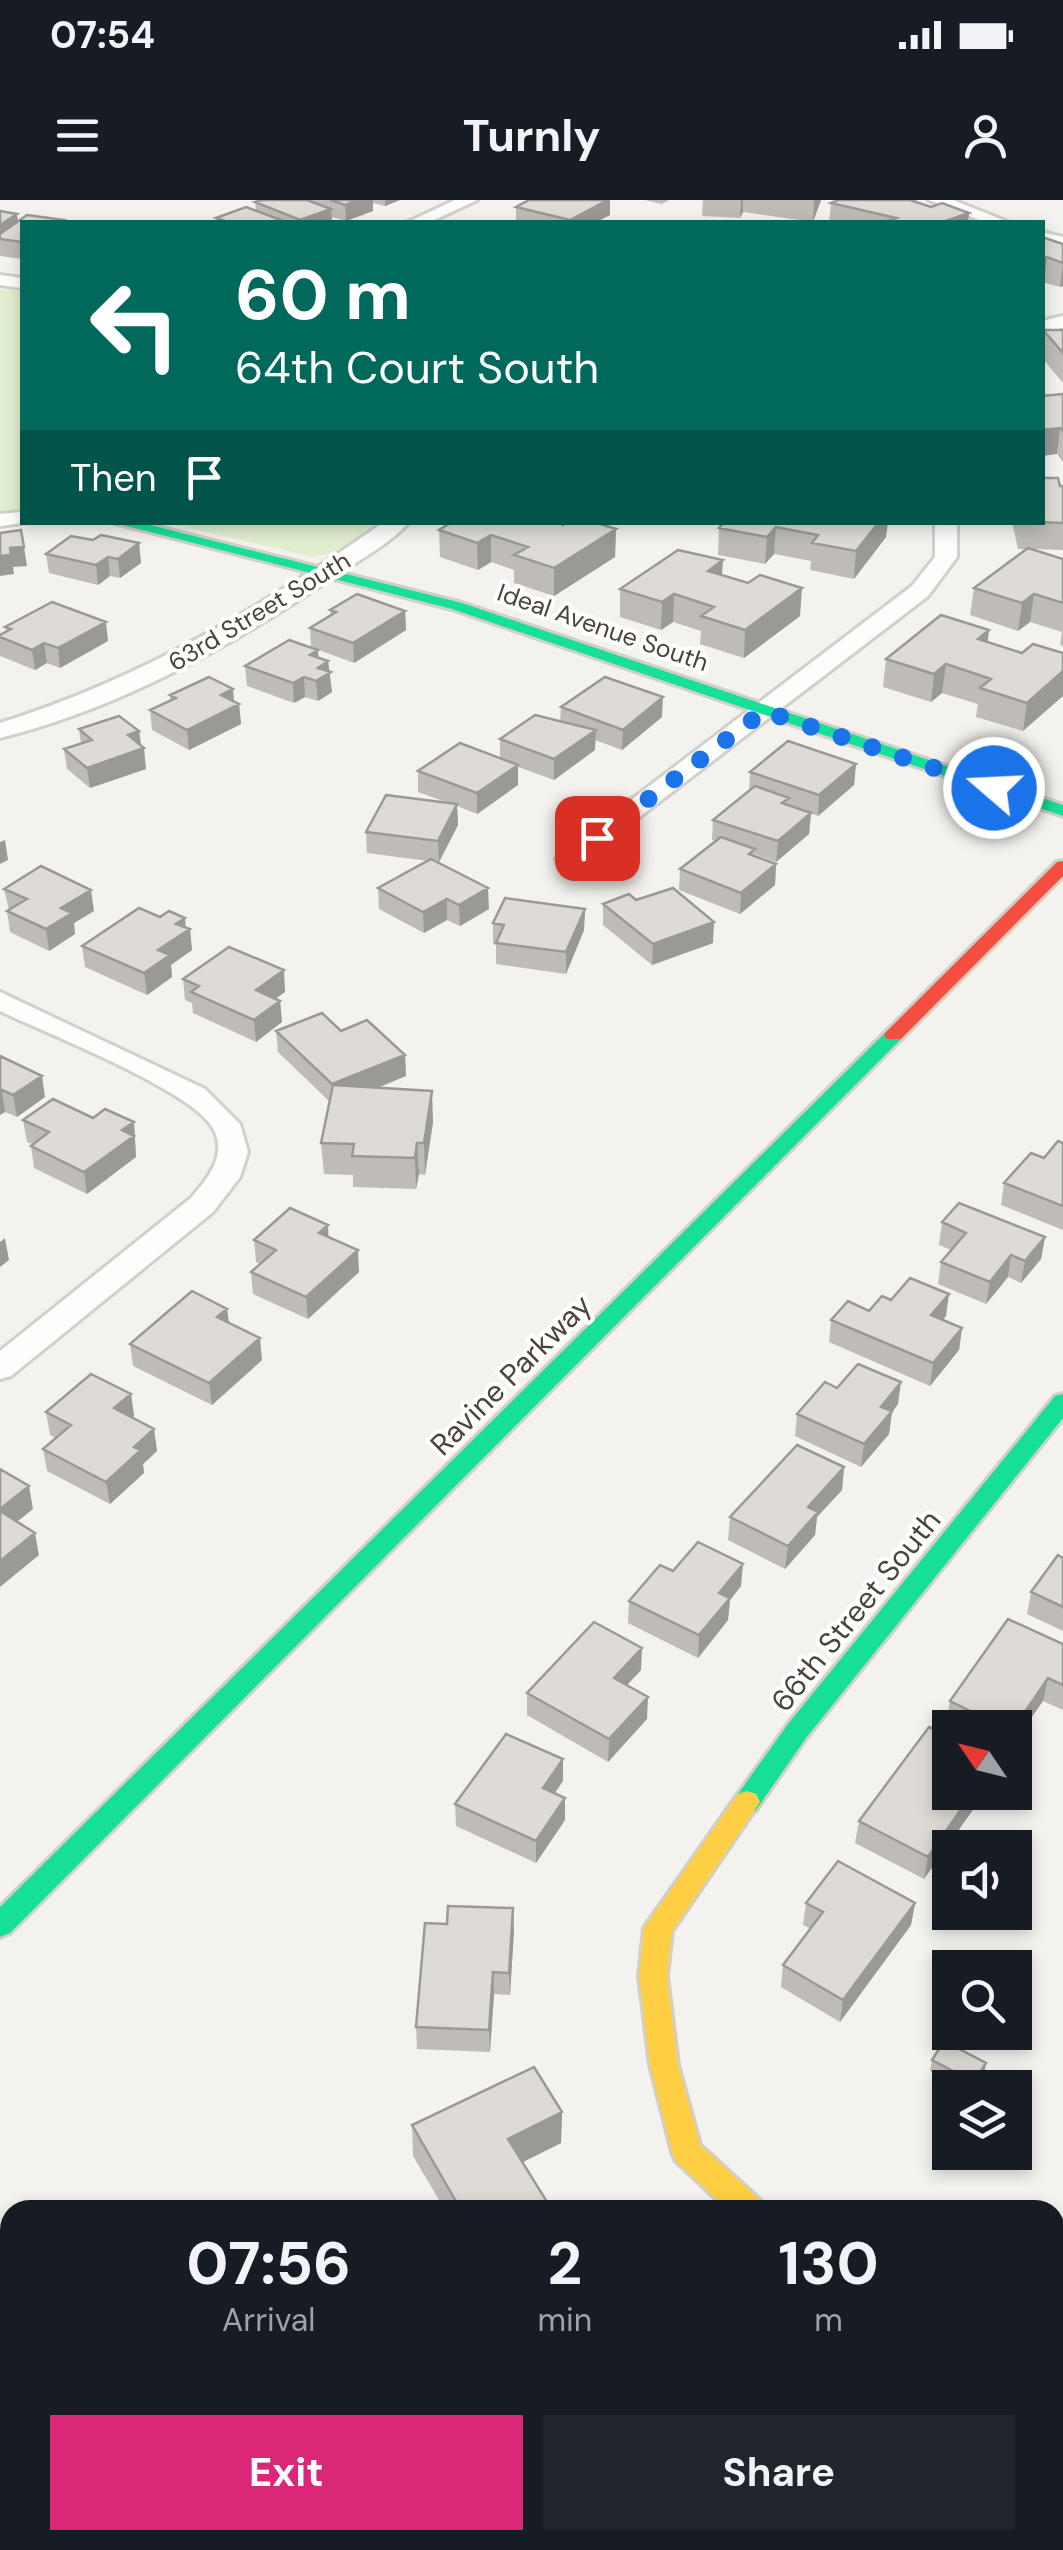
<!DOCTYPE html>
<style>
:root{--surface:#171b24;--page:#20242c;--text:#f1f3f6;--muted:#9ea1a6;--accent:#db2777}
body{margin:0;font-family:"DM Sans",sans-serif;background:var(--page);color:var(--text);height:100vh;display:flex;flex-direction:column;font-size:38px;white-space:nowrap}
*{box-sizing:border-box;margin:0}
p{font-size:32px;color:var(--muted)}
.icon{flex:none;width:55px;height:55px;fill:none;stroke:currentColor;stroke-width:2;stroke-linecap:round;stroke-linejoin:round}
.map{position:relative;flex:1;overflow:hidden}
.sheet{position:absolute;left:0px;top:2000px;width:1065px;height:350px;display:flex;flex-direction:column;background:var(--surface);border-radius:30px 30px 0 0;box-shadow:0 5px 15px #0003}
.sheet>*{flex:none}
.banner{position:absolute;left:20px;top:20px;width:1025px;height:305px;border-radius:0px;box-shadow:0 5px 15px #0003;background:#00695c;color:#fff;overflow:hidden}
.needle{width:65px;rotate:305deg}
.fabs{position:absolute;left:932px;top:1510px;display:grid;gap:20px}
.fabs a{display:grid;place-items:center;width:100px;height:100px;border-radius:0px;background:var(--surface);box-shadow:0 5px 15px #0003;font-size:50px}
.pin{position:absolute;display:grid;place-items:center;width:85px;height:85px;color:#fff;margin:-42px;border-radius:20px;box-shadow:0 5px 15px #0006}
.me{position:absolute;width:110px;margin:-55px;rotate:289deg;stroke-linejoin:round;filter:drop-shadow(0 0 8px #0008)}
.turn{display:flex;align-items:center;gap:35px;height:210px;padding:0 50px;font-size:45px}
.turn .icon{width:130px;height:130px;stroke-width:2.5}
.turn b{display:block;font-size:70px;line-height:85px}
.then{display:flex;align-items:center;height:95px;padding:0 50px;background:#0003;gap:20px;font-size:38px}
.eta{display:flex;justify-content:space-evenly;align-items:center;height:170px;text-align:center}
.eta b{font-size:60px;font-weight:700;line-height:70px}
.button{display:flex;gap:20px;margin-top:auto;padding:20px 50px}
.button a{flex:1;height:115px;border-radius:0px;background:var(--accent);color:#fff;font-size:40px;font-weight:700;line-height:115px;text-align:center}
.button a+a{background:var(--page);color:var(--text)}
.status{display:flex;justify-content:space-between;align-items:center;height:70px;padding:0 50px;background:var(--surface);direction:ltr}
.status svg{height:28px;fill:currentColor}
header{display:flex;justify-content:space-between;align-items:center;height:130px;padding:0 50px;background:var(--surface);font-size:45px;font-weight:700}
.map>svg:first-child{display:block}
</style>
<div class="status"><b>07:54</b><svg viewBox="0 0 49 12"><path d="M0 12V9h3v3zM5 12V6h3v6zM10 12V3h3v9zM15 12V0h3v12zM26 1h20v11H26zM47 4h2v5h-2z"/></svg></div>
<header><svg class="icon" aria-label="menu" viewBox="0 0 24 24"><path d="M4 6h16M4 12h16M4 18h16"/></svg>Turnly<svg class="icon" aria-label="person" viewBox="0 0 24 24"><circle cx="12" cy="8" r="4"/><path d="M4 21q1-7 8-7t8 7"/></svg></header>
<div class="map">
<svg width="1063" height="2350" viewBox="0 0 1063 2350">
<rect width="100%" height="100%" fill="#f4f2ee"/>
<path fill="#e1eecf" d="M0,89L22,92V311L0,312Z
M167,323H378L334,353L314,357Z"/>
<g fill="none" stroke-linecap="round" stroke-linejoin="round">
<g stroke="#d2d0cb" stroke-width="6">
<path id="street" d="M455,0H477L430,22H408Z
M929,0H953L1008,22H984Z
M1042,32L1063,37V47L1042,42Z
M0,75L22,78V88L0,85Z
M1063,116V128L1042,132V121Z
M22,312V322H29L0,326V314Z
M384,322H409C390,344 359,360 335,376C233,445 121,508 0,538V523C141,479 264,406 384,322Z
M935,322H957V357L928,396L578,664H560L556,659L560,654L912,386L935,357Z
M0,792L205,889L240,924L248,952L240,977L213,1012L11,1176L0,1179V1151L191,998C207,979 227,957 214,930C196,891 43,832 0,811Z
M1055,2180L1063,2183V2230L1055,2226Z"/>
</g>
<g stroke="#d3cfc5" stroke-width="6">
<path id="fast" d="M111,322H138L462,403L1063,605V616L452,409Z
M894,829L904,835L901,839L10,1733L0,1737V1707L887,831Z
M1063,1194V1218L806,1538L756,1610L747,1613L738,1610L734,1602L738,1594L788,1524L1055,1196Z
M0,2245L10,2249V2285L0,2281Z"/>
</g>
<g stroke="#d3cfc5" stroke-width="6">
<path id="slow" d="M747,1591L756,1594L760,1602L672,1731L667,1776L678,1865L700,1945L760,2000L764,2010H728L676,1961L672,1952L650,1865L639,1776L644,1728L738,1594Z"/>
</g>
<g stroke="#d3cfc5" stroke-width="6">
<path id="jam" d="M1063,661V676L901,839H887L884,835L887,831L1057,662Z
M86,2340H130L134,2350H90Z"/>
</g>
<use href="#street" fill="#fdfdfc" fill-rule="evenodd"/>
<use href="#fast" fill="#16e098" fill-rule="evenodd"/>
<use href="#slow" fill="#ffcf43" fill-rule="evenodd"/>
<use href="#jam" fill="#f24e42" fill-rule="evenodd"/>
</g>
<path fill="#bfbcb8" d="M263,0H400L385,6L373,3V11L346,21L332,17V22H216V18L256,11L255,2Z
M529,0H610V15L596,22H516V7Z
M645,0H669L662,4Z
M703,0H821L813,22L743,12L740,18L702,16Z
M838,0H917V2L931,7L969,13L968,22H829L831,3Z
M0,11L22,22V59L0,56Z
M1042,37L1063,44V86L1060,87L1042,82Z
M1043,130H1063V183L1042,158Z
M1063,194V262L1057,254Z
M1060,286H1063V350L1032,349L1063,359V446L1060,445L1062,432L1030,422L1018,431L970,415L974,388L1026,349H1018L1012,322H1042Z
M724,322L886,337L854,379L810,370L811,361L774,354L765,364L718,355L719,328Z
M563,325L616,329L615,357L554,396L514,383V370L491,362L478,370L440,357L439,330Z
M93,340L139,343L141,363L120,378L110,376L98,385L49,373L46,354Z
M722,375L800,416L744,458L700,444L701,431L673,422L661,430L620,417V389Z
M330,410L405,411L406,430L354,463L311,447L310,428L331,415Z
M5,427L108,441L60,468L47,463L35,470L0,456V435L6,432Z
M988,442L1022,453H1063L1023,531L976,517L978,504L942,493L931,502L883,487L886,459Z
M319,458L328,461L332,492L318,501L305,497L294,503L247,486L245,466Z
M233,489L234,501L239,504L241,524L189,550L152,530L150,510L170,501V495Z
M561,507L662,517L622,550L595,540V550L554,580L518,567V585L477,614L457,606L458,625L439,662L489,709L460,726L447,720L424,733L379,709L378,688L428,661L367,653L366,632L449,603L418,592V571L500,558V539L560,522Z
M79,529L139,531L146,569L90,588L67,569L64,549L81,543Z
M856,564L854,585L818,616L811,613L809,634L776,662L754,654V656L776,664L775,685L740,714L679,690L680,669L715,641L712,640L713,620L749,591L750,572Z
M4,689L94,711L74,723L75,734L49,751L10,732L7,711L9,710Z
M636,700L713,743L652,765L603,725V704Z
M585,709L584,730L566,774L496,764V745L493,744V723Z
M186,728L190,729L192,750L171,765L172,777L147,795L85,767L82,746Z
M183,779L285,792L276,798L280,801L282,822L256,842L193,813L192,803L185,800Z
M276,831H341L405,855L406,876L378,888L433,922L425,975L419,974L416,989L353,987V975L324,974L321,943L330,902L278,852Z
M0,856L45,897L17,917L5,912L0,915Z
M93,918L134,922L136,957L87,994L34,968L31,946L32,944L27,942L23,920Z
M1063,943V1030L1001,1005L1004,983Z
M942,1022L1045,1037L1041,1059L1021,1083L1008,1077L986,1104L938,1084L941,1062L951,1050L939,1045Z
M328,1037L359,1072L308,1119L253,1094L251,1072L260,1064L256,1062L254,1040Z
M891,1100L946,1116L942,1120L962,1128L959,1150L930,1186L829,1142L831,1120L869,1111Z
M227,1109L229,1123L262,1160L212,1205L133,1166L130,1144Z
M837,1188L898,1204L892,1212L889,1234L861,1267L795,1236L797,1214Z
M131,1194L134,1216L132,1218L154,1229L157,1251L143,1264L144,1273L110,1304L47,1271L43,1249L56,1238L50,1235L46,1212Z
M844,1267L842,1290L817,1317L815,1335L785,1369L728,1340L730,1317Z
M1063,1358V1431L1027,1414L1031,1392Z
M673,1371L741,1386L730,1400L728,1420L698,1458L628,1423L629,1401Z
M1063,1444V1510L1043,1501L1015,1528H956L946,1523L950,1501Z
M641,1470L627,1485L647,1519L608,1562L527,1515V1493Z
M563,1581L555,1593L565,1598V1620L536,1663L456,1626L455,1604Z
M972,1611L924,1679L855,1643L859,1621Z
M806,1703H915L911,1725L840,1822L781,1787L783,1765L811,1729L803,1725Z
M447,1724L514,1730L510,1795L494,1794L490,1852L417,1849L416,1827Z
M932,1860L986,1863L984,1874L975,1888H961L930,1871Z
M562,1912L561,1943L523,1962L552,2010H445L413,1956L412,1925Z
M964,1952H982L976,1960Z
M808,2340H923L917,2350H823Z"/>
<path fill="#9b9996" d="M358,0H373V11L346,21L345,5Z
M385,0H400L385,6Z
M608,0H610V15L596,22H570V20Z
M741,0H743V12L740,18Z
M814,0H821L813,22Z
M331,9L332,22H300V20Z
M969,13L968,22H943Z
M17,14L19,30L0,39V25Z
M1047,57L1044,81L1042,82V59Z
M1063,63V86L1060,87Z
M1060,228L1057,254L1042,256V230Z
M879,322H888L886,337L854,379L856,351Z
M776,327L774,354L765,364L767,337Z
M616,329L615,357L554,396V368Z
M491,335V362L478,370L477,343Z
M139,343L141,363L120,378L118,359Z
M24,347L27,366L13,367L14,374L0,376V356L10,348Z
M108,357L110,376L98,385L96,365Z
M723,360L721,388L708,371Z
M802,388L800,416L744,458L745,430Z
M674,394L673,422L661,430L662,402Z
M1034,394L1030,422L1018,431L1022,403Z
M405,411L406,430L354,463L353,443Z
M106,422L108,441L60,468L58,448Z
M989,430L986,458L978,439Z
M44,443L47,463L35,470L32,450Z
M318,450L319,467L328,461L332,492L318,501L316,481L310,455Z
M946,464L942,493L931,502L934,474Z
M1063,471V496L1023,531L1027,503Z
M304,477L305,497L294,503L293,483Z
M233,489L234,506L239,504L241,524L189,550L187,530L221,495Z
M663,497L662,517L622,550L623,530Z
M596,530L595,550L554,580V559Z
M139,531L141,549L144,548L146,569L90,588L87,568L128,535Z
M856,564L854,585L818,616L819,595Z
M518,565V585L477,614V593Z
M457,604L458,625L439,662L438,641Z
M811,613L809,634L776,662L778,641Z
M5,640L8,660L0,664V642Z
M776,664L775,685L740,714L741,693Z
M488,688L489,709L460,726L459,705Z
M91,690L94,711L74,723L75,734L49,751L46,729L61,708Z
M447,699V720L424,733L423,712Z
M585,709L584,730L566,774V752Z
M185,718L186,732L190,729L192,750L171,765L172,777L147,795L144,773L176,724Z
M714,722L713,743L652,765L653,744Z
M284,770L285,792L258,811L256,790Z
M280,801L282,822L256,842L254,820Z
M405,855L406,876L333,905L332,884Z
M42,876L45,897L17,917L13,895Z
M2,890L5,912L0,915V891Z
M432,891L433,922L425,975L424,943Z
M134,922L136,957L87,994L84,972L122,930Z
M417,943L419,974L416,989L415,958Z
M328,1025L329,1047L319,1033Z
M1045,1037L1041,1059L1021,1083L1025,1061Z
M5,1038L9,1060L0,1067V1042Z
M358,1050L359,1072L308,1119L306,1097Z
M1011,1055L1008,1077L986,1104L990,1082Z
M949,1094L946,1116L928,1137L931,1115Z
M227,1109L230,1131L217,1117Z
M962,1128L959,1150L930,1186L933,1163Z
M260,1138L262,1160L212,1205L209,1183Z
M901,1182L898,1204L892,1212L889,1234L861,1267L864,1244L881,1207Z
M131,1194L134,1216L118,1231L114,1208Z
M154,1229L157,1251L143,1264L144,1273L110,1304L106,1282L134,1247Z
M844,1267L842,1290L817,1317L815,1335L785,1369L788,1346L808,1307Z
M29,1286L33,1309L3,1333L0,1309Z
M35,1333L39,1355L0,1387V1361Z
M743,1364L741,1386L730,1400L728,1420L698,1458L699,1435L719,1393Z
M642,1448L641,1470L613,1500L614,1478Z
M1048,1478L1043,1501L1015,1542V1528Z
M648,1497L647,1519L608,1562L609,1539Z
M563,1559V1581L543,1610V1588Z
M973,1592H975L972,1611L924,1679L928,1657Z
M565,1598V1620L536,1663V1641Z
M915,1703L911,1725L840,1822L843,1800Z
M513,1708L514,1730L510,1795L509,1773Z
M493,1772L494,1794L490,1852L489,1830Z
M986,1863L984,1874L975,1888H973L974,1882Z
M562,1912L561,1943L509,1969L508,1939Z
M917,2340H923L917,2350H911Z"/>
<path fill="#dedbd6" stroke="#9b9996" stroke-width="2.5" d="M263,0H307L331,9L300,20L255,2Z
M330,0H358L345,5Z
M529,0H608L570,20L516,7Z
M838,0H910L931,7L942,3L969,13L943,22H884L896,18L831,3Z
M246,7L286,22H228L216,18Z
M0,11L17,14L0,25Z
M27,15L64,20L61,22H22V42L0,39V34Z
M1042,37L1063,44V63L1047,57L1042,59Z
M1043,130H1063V153Z
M1063,194V231L1060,228L1042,230V196Z
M1042,278H1058L1060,286H1063V323L1042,322Z
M452,322H557L563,325L567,322H594L616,329L554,368L514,355L528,347L491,335L477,343L439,330Z
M724,322H879L856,351L812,343L818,335L776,327L767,337L719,328Z
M21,330L24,347L10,348L11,355L0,356V333Z
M101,335L139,343L118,359L108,357L96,365L46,354L71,336L93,340Z
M1028,348L1063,359V403L1034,394L1022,403L974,388Z
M678,350L723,360L708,371L748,383L760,375L802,388L745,430L701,416L714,407L674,394L662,402L620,389Z
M357,394L405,411L353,443L310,428L336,412L330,410Z
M52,402L106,422L58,448L44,443L32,450L0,437V435L11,429L5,427Z
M941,415L989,430L978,439L1022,453L1033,444L1063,453V471L1027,503L980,488L991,479L946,464L934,474L886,459Z
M289,440L318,450L310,455L328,461L318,468L331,472L316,481L304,477L293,483L245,466Z
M209,477L233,489L221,495L239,504L187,530L150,510L176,498L170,495Z
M605,477L663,497L623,530L561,507Z
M535,515L596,530L554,559L500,539Z
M119,516L139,531L128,535L144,548L87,568L64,549L92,540L79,529Z
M788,541L856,564L819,595L750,572Z
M460,543L518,565L477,593L418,571Z
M755,586L789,598L782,603L811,613L778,641L713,620Z
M386,595L457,604L438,641L366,632Z
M721,637L755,649L749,654L776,664L741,693L680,669Z
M431,659L488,688L459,705L447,699L423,712L378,688Z
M41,666L91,690L61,708L72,713L46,729L7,711L27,699L4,689Z
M673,688L714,722L653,744L603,704L629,694L636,700Z
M505,698L585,709L566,752L496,743L504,725L493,723Z
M139,708L160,717L169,711L185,718L176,724L190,729L158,750L170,755L144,773L82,746Z
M229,747L284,770L256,790L280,801L254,820L191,792L199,786L183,779Z
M322,813L341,831L367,820L405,855L332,884L276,831Z
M0,856L42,876L13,895L2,890L0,891Z
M333,885L432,891L424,943H417L415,958L352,956L354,944L321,943Z
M53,899L93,918L105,909L134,922L122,930L134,936L84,972L31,946L49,932L23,920Z
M1058,941L1063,943V1006L1004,983L1031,953L1044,958Z
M959,1003L1045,1037L1025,1061L1011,1055L990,1082L941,1062L966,1033L942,1022Z
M290,1008L328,1025L319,1033L358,1050L306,1097L251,1072L276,1050L254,1040Z
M910,1078L949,1094L931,1115L962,1128L933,1163L831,1120L848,1101L869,1111L882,1096L891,1100Z
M192,1091L227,1109L217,1117L260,1138L209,1183L130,1144Z
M858,1164L901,1182L881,1207L892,1211L864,1244L797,1214L825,1182L837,1188Z
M91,1174L131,1194L114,1208L154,1229L134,1247L141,1250L106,1282L43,1249L71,1225L46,1212Z
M797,1245L844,1267L808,1307L818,1312L788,1346L730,1317Z
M0,1269L29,1286L0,1309Z
M0,1311L35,1333L0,1361Z
M698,1342L743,1364L719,1393L730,1398L699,1435L629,1401L660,1365L673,1371Z
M1058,1355L1063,1358V1407L1031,1392Z
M1008,1419L1063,1444V1485L1048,1478L1014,1528H1005L950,1501Z
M594,1422L642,1448L614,1478L648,1497L609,1539L527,1493Z
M929,1527L950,1537V1592H973L928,1657L859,1621Z
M506,1534L563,1559L543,1588L565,1598L536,1641L455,1604Z
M838,1661L915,1703L843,1800L783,1765L823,1712L806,1703Z
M448,1706L513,1708L509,1773L493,1772L489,1830L416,1827L425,1723L447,1724Z
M944,1841L986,1863L974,1882L932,1860Z
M534,1867L562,1912L508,1939L552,2010H461L412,1925Z
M841,2340H917L911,2350H856Z
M993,2340H1035L1051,2350H987Z"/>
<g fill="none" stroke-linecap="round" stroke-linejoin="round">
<path stroke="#1a73e8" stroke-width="18" stroke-dasharray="0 32.4" d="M597,638L764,511L994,588"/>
</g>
<g text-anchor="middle" stroke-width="8" stroke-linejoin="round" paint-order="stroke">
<g font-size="25" fill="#4b4439" stroke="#fff">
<text transform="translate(259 411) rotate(-31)" y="9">63rd Street South</text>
<text transform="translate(603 427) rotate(19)" y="9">Ideal Avenue South</text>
</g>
<g font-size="30" fill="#4b4439" stroke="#fff">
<text transform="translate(511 1175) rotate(-45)" y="10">Ravine Parkway</text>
<text transform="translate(856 1411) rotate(-51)" y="10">66th Street South</text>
</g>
</g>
</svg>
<div class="fabs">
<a><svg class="needle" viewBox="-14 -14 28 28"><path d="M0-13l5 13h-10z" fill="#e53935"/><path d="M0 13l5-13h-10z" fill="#9ea1a6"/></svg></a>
<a><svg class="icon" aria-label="sound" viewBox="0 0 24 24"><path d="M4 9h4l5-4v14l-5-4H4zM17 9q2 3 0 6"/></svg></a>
<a><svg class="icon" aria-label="search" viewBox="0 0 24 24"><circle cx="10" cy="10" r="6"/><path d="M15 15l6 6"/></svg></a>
<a><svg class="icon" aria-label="layers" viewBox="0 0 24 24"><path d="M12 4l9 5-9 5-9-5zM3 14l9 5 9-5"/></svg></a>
</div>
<div class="pin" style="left:597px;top:638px;background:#d93025"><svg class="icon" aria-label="arrive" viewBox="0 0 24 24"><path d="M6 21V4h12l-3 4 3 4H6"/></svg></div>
<svg class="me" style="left:994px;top:588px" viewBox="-20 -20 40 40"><circle r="17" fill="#1a73e8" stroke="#fff" stroke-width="3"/><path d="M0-11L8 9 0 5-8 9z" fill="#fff"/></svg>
<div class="banner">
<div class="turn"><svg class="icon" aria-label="left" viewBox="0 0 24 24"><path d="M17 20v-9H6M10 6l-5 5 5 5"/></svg><div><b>60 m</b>64th Court South</div></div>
<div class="then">Then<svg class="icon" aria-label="arrive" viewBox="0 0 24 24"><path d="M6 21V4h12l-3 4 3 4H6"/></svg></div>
</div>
<section class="sheet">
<div class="eta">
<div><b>07:56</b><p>Arrival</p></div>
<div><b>2</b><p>min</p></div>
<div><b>130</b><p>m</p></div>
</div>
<div class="button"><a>Exit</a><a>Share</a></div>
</section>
</div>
